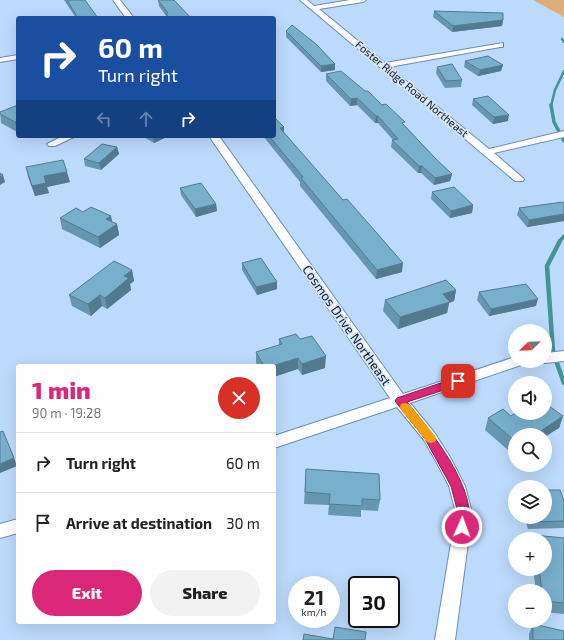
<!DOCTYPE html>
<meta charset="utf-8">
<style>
:root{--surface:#fff;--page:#f2f2f2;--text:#202124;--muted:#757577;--line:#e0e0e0;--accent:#db2777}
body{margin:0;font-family:"Exo 2",sans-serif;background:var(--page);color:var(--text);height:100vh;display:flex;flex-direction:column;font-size:15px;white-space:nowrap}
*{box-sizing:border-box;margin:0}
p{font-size:13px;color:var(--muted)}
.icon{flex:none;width:22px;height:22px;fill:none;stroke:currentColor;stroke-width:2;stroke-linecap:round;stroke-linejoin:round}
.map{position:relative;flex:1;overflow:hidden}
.drawer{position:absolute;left:16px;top:364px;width:260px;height:260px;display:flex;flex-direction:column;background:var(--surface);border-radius:4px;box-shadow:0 4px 16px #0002}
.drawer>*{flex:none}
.top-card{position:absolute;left:16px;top:16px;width:260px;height:122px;border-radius:4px;box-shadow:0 4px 16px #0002;background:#1a4fa0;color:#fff;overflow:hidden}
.needle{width:26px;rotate:247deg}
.tools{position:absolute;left:508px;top:324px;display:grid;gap:8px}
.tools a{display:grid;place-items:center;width:44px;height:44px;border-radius:50%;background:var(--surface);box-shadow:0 4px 16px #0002;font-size:20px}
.speed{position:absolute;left:288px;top:576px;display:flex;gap:8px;font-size:20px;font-weight:700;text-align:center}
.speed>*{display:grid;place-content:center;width:52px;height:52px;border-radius:50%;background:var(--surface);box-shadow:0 4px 16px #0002;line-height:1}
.speed small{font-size:10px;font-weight:400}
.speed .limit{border:2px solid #111;border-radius:6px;background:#fff;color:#111}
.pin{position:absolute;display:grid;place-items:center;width:34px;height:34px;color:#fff;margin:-17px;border-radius:8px;box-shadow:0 2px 6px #0006}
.me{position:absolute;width:44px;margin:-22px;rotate:2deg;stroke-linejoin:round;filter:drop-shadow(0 0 3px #0008)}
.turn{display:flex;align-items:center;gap:14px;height:84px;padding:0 16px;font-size:18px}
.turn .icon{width:52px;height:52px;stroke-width:2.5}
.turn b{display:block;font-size:28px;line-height:34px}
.lanes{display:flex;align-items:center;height:38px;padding:0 16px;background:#0003;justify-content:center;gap:20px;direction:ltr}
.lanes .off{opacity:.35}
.round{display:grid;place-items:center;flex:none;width:42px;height:42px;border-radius:21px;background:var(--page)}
.overview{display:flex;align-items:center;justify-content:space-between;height:68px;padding:0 16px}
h1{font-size:24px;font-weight:800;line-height:30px;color:var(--accent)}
.cta{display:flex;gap:8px;margin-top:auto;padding:8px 16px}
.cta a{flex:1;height:46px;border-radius:24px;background:var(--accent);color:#fff;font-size:16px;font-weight:800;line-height:46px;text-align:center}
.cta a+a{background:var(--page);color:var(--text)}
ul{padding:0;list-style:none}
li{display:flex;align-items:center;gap:12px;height:60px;padding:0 16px;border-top:1px solid var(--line)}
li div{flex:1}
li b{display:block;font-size:15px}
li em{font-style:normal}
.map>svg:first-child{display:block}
</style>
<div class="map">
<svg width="564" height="640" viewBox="0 0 564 640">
<rect width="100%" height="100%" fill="#bcdafc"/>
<path fill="#dcaf78" d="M533,0H564V17Z"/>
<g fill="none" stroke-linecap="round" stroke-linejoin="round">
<path stroke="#429496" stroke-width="2.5" d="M562,39L564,42
M551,106L555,90L564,71"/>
<path stroke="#429496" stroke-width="3.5" d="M551,105L554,122L564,141
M559,242L564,236"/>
<path stroke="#429496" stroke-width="4.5" d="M560,241L547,266L553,352L564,383"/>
<g stroke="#6b8eb6" stroke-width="2">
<path id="minor" d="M113,0H120L134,18H126Z
M300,0H307L314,6L350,0H366L363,2L319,9L385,63L503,43V47H500L389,67L489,149L564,131V137L494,153L524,179L523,181H515Z
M18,55V59L0,62V58Z
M63,136H76L55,146H49L47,144Z
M209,136H219L403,394L515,357V361H526L524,364L410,403L434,432L450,457L465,486L472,513L455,640H435L456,513L449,486L438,465L424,440L397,407L274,448V436L390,398Z
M564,351V361L545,363L540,361H545V353Z
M18,519V533L0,538V524Z"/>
</g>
<use href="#minor" fill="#fff" fill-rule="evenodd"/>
</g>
<path fill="#6796b0" d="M64,0H85L98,18H76Z
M158,0L191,18H166V16L159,6Z
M434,11L503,20L502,26L452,32L433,17Z
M286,31L335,64V70L321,72L286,37Z
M465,61L503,65L501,71L478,76L464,67Z
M437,67L462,80L461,87L445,88L436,73Z
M326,74L405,126L436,159L452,174L450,181L434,185L421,173H418L391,147L392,140H393L378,123H375L357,105L350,106L326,81Z
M473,99L508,121L493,124L472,105Z
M18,105V131L17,132L1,123L0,112Z
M276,119L284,127V133L402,272L376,279L300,186V182L263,136H274Z
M142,136H169L154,143Z
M117,147L119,154L101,170L85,166L84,159Z
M26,167L70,182L47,187L49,193L35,196L28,177Z
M180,188L216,204L217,211L196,217L181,195Z
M432,192L473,205L472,213L450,218L431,199Z
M564,203V221L527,227L517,215L519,208Z
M83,212L111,216L112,222L117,224L119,235L100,248L62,229L60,218Z
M242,263L277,289L257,295L242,270Z
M132,270L134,281L130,284L131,290L107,309L102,306L91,316L72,306L69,295Z
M456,290L454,301L449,303L447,313L398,329L383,311L385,300Z
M479,292L536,306L489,316L477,300Z
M279,339H300L325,368L302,375L298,369L274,366H258L256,363V352L279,345Z
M511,416H563L559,428L515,435V456L485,430L488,418Z
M306,469L380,500L378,511L361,510V517L328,515L329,505L304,504Z
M564,501V528L528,529L524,517H545Z
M534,535L564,538V614L545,612V591H536L533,569H545V539H532Z
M533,624L564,640H529V634Z"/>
<path fill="#547a90" d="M503,20L502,26L452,32L453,26Z
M335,64V70L321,72V66Z
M503,65L501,71L478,76L480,70Z
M357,98V105L350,106L351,99Z
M274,112H276V120H274Z
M509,115L508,121L493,124L494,117Z
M376,116H378V123H375Z
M18,120V131L17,132L15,122Z
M284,127V136L280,128Z
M153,136H169L154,143Z
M117,147L119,154L101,170L99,163Z
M419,166H422L421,173H418Z
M67,172L70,182L47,187L49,193L35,196L32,186L44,176Z
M452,174L450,181L434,185L435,178Z
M3,175L5,182L0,185V177Z
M216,204L217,211L196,217L195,209Z
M473,205L472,213L450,218L451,211Z
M564,214V221L527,227L529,220Z
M111,216L113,227L106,219Z
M117,224L119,235L100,248L98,237Z
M403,263L402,272L376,279L377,270Z
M132,270L134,281L130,284L131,290L107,309L105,298L124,276Z
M277,282V289L257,295L256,287Z
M456,290L454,301L449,303L447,313L398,329L400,317L443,294Z
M100,295L102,306L91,316L88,304Z
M538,299L536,306L489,316L491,309Z
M326,356L325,368L302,375V364Z
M298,358V369L274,377V366H272Z
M563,416L559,428L545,437V435H535Z
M14,458L17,466L0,473V464Z"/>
<path fill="#78afcd" stroke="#547a90" d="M67,0H85L98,18H78Z
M158,0H174L191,18H170L166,14L168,13Z
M434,11L503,13V20L453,26Z
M292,25L316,44L335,64L321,66L286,31Z
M488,56L503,65L480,70L465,61Z
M452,64L462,80L446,81L437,67Z
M341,71L365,91H368L382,105L386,104L405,122L402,123L436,159L452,174L435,178L422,166H419L392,140L398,139L378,116H376L357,98L351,99L326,74Z
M488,96L509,115L494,117L473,99Z
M18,105V120L15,122L0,114V112Z
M274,117L284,127L280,128L343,200L347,199L403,263L377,270L301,178L303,177L269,136H274Z
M102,144L117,147L99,163L84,159Z
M63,160L67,172L44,176L46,183L32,186L26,167Z
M0,173L3,175L0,177Z
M201,183L216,204L195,209L180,188Z
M454,187L473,205L451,211L432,192Z
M563,202L564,203V214L529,220L519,208Z
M91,207L111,216L106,219L117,224L98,237L60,218L76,208L83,212Z
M261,258L277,282L256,287L242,263Z
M114,261L132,270L124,276L129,278L105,298L100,295L88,304L69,295Z
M446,280L456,290L443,294L450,302L400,317L385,300Z
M526,284L538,299L491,309L479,292Z
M296,334L300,339L312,336L326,356L302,364L298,358L272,366H264L256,352L282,344L279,339Z
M545,403L563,416L535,435H515V441L488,418L503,409L511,416L515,413H545Z
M3,431L14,458L0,464V432Z
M306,469L379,474L380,500L362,499V506L329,504L330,494L305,492Z
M545,490H560L564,501V521L531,522L530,517H545Z
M534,535L564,538V603L545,601V591H542L539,569H545V539H534Z
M533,624L564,631V640H533Z
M335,627L366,632L365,640H303L304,634L333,639Z"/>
<path fill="#db2777" stroke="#8e194d" d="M458,377L462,379L463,381L462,384L407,402C429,429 483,494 466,531L462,532L457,531L456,527L458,513L451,486L425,439L395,401L397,398Z"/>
<path fill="#f59e0b" d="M405,403L409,404L435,436L436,439L435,442L431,443L427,442L401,410L400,407L401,404Z"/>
<g text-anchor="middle" stroke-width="3.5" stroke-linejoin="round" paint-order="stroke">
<g font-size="11" fill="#0e1c2b" stroke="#d7e6f7">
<text transform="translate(412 89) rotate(40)" y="4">Foster Ridge Road Northeast</text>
</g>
<g font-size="13" fill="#0e1c2b" stroke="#d7e6f7">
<text transform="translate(347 325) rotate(55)" y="5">Cosmos Drive Northeast</text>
</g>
</g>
</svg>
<div class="tools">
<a><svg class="needle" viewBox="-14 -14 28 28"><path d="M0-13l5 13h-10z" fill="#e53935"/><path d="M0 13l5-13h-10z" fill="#757577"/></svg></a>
<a><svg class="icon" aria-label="sound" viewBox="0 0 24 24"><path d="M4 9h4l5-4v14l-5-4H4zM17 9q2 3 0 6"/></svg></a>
<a><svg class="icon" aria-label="search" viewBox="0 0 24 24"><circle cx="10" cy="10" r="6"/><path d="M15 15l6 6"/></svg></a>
<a><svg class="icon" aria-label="layers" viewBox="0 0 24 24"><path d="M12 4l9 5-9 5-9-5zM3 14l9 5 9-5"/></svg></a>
<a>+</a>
<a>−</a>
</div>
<div class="speed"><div>21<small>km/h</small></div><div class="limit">30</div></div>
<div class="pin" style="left:458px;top:381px;background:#d93025"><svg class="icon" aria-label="arrive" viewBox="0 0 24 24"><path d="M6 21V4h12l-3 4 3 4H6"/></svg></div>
<svg class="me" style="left:462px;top:527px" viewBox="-20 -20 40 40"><circle r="17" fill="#db2777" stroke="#fff" stroke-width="3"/><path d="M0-11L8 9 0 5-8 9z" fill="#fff"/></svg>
<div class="top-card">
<div class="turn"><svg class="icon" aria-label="right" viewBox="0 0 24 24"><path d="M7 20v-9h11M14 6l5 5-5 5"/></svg><div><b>60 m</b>Turn right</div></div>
<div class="lanes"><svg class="icon off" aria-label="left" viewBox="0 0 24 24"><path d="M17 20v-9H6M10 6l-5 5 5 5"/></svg><svg class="icon off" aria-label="ahead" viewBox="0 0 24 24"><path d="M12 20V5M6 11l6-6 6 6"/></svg><svg class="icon" aria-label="right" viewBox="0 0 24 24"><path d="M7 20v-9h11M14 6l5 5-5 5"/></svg></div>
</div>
<section class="drawer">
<div class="overview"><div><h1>1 min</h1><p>90 m · 19:28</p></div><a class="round" style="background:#d93025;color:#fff"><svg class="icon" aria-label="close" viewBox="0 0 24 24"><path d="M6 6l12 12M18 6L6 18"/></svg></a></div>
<ul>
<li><svg class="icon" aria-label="right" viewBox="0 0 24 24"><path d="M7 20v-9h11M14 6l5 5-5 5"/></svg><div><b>Turn right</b></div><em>60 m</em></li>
<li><svg class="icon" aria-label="arrive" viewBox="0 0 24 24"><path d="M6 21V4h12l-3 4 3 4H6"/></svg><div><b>Arrive at destination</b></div><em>30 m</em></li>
</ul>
<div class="cta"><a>Exit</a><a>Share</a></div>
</section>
</div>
